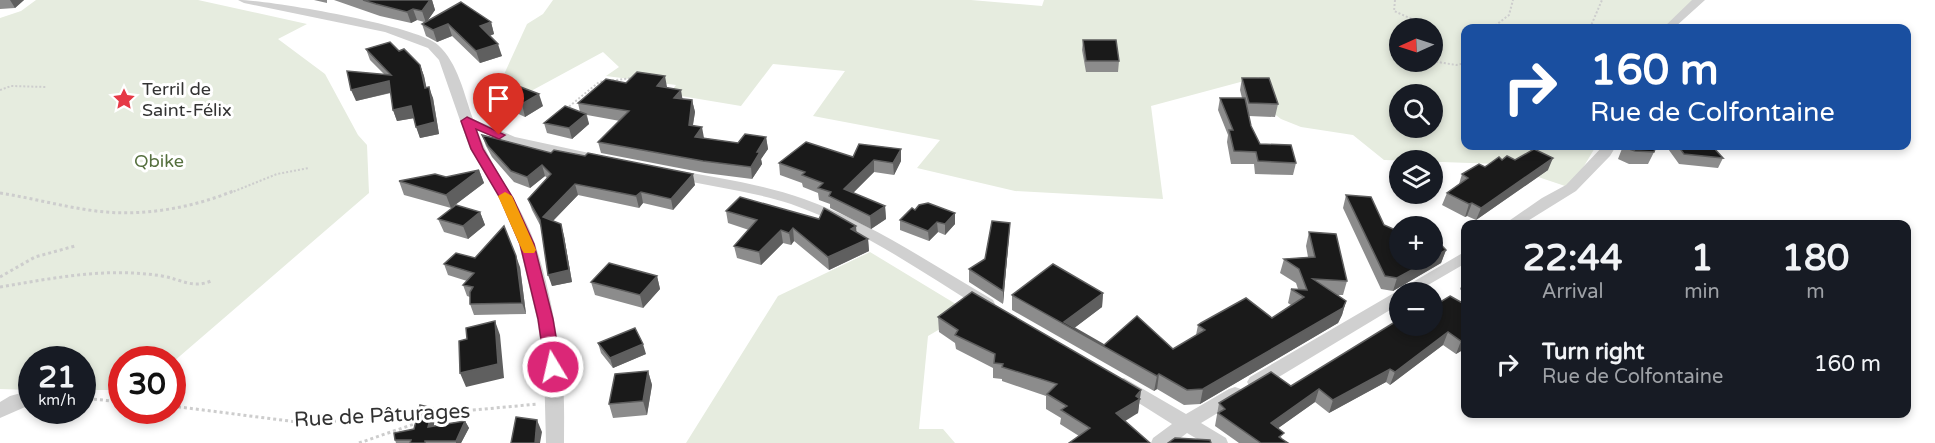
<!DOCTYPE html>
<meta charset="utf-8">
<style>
:root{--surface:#171b24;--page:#242831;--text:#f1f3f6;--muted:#9ea1a6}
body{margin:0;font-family:"Varela Round",sans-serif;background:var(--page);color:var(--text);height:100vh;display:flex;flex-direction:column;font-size:22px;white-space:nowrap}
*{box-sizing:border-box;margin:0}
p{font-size:20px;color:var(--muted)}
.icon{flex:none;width:33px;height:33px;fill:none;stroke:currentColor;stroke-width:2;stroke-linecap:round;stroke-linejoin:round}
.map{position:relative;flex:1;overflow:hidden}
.details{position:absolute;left:1461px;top:220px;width:450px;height:198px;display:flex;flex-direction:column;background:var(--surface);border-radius:12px;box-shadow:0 3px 9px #0003}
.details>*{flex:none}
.top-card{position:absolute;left:1461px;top:24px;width:450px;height:126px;border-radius:12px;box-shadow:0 3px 9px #0003;background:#1a4fa0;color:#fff;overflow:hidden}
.needle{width:39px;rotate:267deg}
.fabs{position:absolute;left:1389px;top:18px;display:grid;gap:12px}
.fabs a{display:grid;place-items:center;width:54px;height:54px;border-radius:50%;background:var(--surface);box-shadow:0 3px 9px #0003;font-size:30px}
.speed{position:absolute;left:18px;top:346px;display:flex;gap:12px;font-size:30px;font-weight:700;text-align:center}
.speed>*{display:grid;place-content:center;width:78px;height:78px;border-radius:50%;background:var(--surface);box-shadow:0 3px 9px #0003;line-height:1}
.speed small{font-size:15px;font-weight:400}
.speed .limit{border:9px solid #d22;background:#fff;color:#111}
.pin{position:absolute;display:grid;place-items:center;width:51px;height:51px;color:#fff;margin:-62px -26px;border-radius:50% 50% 50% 0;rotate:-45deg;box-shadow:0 0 6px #0007}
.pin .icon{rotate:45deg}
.me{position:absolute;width:66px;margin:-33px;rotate:351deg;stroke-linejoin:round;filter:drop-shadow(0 0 4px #0008)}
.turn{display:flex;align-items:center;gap:21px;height:126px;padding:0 30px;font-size:27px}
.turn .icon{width:78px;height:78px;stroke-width:2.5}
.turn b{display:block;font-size:42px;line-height:51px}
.eta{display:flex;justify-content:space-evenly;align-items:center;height:102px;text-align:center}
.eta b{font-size:36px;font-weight:800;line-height:42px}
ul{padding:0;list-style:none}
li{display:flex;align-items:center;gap:18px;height:84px;padding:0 30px}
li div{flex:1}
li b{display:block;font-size:22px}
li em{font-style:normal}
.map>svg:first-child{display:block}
</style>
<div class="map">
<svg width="1935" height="443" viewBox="0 0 1935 443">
<rect width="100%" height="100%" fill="#fff"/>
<path fill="#e6ecdf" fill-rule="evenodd" d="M36,0H198L307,24L278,39L325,74L358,135L367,145L369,193L173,362L172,360H122L121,390H83L82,360H32L31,390L0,389V18L21,11Z
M553,0H971L1042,6L1044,0H1699L1668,28H1466V146H1596L1571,188L1499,164L1384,160L1353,135L1301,127L1281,119L1268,109L1259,77L1151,106L1163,199L1015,191L917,168L940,140L813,116L845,71L773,64L741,106L669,94L676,85L606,76L619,67L603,52L485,116L527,24L543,14ZM1400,28H1432V62H1400ZM1400,94H1432V128H1400Z
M870,252L969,312L928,336L919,429H943L955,443H686L778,296Z"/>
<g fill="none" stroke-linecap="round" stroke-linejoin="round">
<path stroke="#cdcdcd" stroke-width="2" stroke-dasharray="2 2" stroke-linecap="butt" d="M1395,0L1394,11L1414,20L1418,28
M1492,28L1509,15L1513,0
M1590,28L1602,0
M1432,61L1456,65L1466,63
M0,90L11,86L46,87
M566,109L599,82L633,78
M230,193L277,174L309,168"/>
<path stroke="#cdcdcd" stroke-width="3" stroke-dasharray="3 3" stroke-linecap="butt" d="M0,193C32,198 64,207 96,211C141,217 192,208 233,191
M0,277L35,257L75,246
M0,287C54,278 107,267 162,276C181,279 192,289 211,281
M82,398L122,402
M172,406L297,422L343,421L421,415
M431,414L538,404
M432,419L446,414
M359,443L417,423"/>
<path fill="#d0d0d0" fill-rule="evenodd" d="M238,0C270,0 418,26 438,45C458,63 464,94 473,119L515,137L603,156L605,159L603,162L598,163L506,143L477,130C492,170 521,203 535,244C548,282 556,325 561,365C565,391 564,417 564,443H546L544,367L537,319L519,244L500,198L470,149L439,60L428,48L385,32L244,3Z
M1692,0H1705L1674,28H1663Z
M1603,146H1616L1610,156L1576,191L1521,225H1503L1542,198L1566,185Z
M675,170C718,178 762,184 804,199C872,223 931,264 993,300L995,304L993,308H981C920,271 860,228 791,204C752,191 710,187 670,177L668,174L670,171Z
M1466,251V263L1416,292H1400V304L1262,387L1256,389L1250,387L1247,382L1250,377Z
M1124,378L1186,414L1229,389L1235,387L1241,389L1244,394L1241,399L1201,423L1226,438L1228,443H1204L1187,433L1174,443H1151L1153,438L1172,424L1118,390L1115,385L1118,380Z
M32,390V404L0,418V402L10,396Z"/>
</g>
<path fill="#8c8c8c" d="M0,0H24L15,8L0,9Z
M314,0H327V3Z
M334,0H432L435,10L428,20L491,22L494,34L490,36L502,56L480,63L452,36L437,42L426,36L422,24L424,22L417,20L411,23L380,16Z
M1083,40L1119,61L1118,72H1086L1082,50Z
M366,49L399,51L420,65L424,76L426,87L433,98L439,134L420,138L414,118L397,121L393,110L391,93L356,101L384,74L370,60Z
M1242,78L1278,104L1275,117L1249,116L1251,126L1260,144L1296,163L1293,175L1255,174L1254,164H1231L1227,142L1228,135L1218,110L1220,98H1242L1240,90Z
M626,83L667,87L666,88L683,99L692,100L695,112L693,125L704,138L738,143L766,137L768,149L761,159L762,164L752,179L705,173L601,153L598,142L620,121L587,115L589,124L572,139L547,133L544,123L580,112L578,103Z
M502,95L543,106L525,117L506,108Z
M482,135L551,153L695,185L673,210L643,203L639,208L578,195L553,221L564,236L572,282L552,286L541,227L532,210L528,199L547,178L545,176L530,188L514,182L492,157L486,146Z
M1623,146H1656L1654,152L1648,164H1629L1618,159Z
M1666,146H1712L1723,158L1718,168L1679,164Z
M853,157L901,161L894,175L874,172L853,193L885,206L886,219L871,229L830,208V204L819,200L818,193L803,187L802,183L780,175L779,163Z
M1502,160H1515L1548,170L1476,220L1467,216L1465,217L1442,205L1447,193L1459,184L1462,174Z
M479,170L484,183L451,208L404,195L399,181L446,177Z
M1346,195L1400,260L1446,250L1441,263L1393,291L1381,289L1343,208Z
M915,210L955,213V224L945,235L938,232L929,241L900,230V220Z
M726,211L856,232L868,239L869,251L829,270L794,241L791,245L783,243L761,265L737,258L734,246L749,230L728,223Z
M480,212L485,225L468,239L444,232L438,219Z
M1010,223L1009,236L1003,304L969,282V269L985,259Z
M1309,232L1347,281L1343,295H1338L1346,301L1342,315L1338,323L1200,404L1184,405L1157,389L1154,391L1012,310V295L1103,293L1102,307L1074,328L1104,345L1173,349L1196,335L1198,325L1272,318L1291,305L1288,303L1291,289H1298L1296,283L1280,273L1284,259L1308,257L1306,246Z
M475,258L520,267L526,314L474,315L470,304V297L467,296L463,285L467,281L448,275L444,264Z
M1466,275V295L1460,289Z
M657,276L660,289L643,308L595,295L591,282Z
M1450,296L1466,348L1456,354L1443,345L1390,385L1386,382L1329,413L1315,402L1278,428L1282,439L1288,443H1239L1215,426L1219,403L1291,386L1401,327Z
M938,317L1141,390L1138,413L1079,436L1060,424L1061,418L1046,409V396L1002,381V379L993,378V368L956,349L955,343L939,332Z
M598,343L646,354L613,368L601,353Z
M648,371L652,385L647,415L613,418L609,404Z
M433,408L436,415L433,426L465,421L469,428L461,443H396L395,440L414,429Z"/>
<path fill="#5f5f5f" d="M10,0H24L15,8Z
M430,0H432L435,10L426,23L422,11Z
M413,9L417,20L411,23L407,12Z
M491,22L494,34L483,38L480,26Z
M448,24L452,36L437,42L433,30Z
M498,44L502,56L480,63L476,51Z
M420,65L424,76L429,99L425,88Z
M665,76L667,87L660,98L657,86Z
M389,81L393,92L356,101L351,90Z
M429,87L433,98L439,134L420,138L416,127Z
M681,90L683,102L674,98Z
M539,94L543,106L525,117L522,104Z
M692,100L695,112L691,136L689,125Z
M411,106L415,118L397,121L393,110Z
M586,114L589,124L572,139L569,128Z
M702,127L704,138L695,137Z
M766,137L768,149L761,159L762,164L752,179L751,167L757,152Z
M901,149V161L894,175L893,163Z
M1553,158L1548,170L1476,220L1481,208Z
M874,160V172L845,201L844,189Z
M542,165L545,176L530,188L527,177Z
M479,170L484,183L451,208L446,195Z
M693,174L695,185L673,210L671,199Z
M575,184L578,195L546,228L543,217Z
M641,192L643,203L639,208L636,196Z
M1472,203L1467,216L1465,217L1469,204Z
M885,206L886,219L871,229L870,216Z
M480,212L485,225L468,239L463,226Z
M955,213V224L945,235V224Z
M937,222L938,232L929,241L928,231Z
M1010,223L1009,236L1003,304V291Z
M561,224L564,236L572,282L552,286L548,275Z
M856,226L857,238L851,229Z
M793,228L794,241L791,245L789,233Z
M781,230L783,243L761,265L759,252Z
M868,239L869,251L829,270L828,257Z
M1446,250L1441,263L1393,291L1397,278L1430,260H1432V258Z
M516,256L520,267L526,314L522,303Z
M657,276L660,289L643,308L640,295Z
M1103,293L1102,307L1073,329L1064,322Z
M1346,301L1342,315L1338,323L1200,404L1203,389Z
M495,321L500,335L504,378L466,387L460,373Z
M1448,332L1443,345L1390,385L1395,372Z
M1466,338V348L1456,354L1461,341Z
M643,344L646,354L613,368L610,358Z
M1390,369L1386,382L1329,413L1333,400Z
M648,371L652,385L647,415L643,401Z
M1159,374L1157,389L1154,391L1157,376Z
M1319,389L1315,402L1267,436L1271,423Z
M1141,390L1138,413L1114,428L1116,413Z
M433,408L436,415L432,434L428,427Z
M537,420L542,432L540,443H535Z
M465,421L469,428L461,443H456V441Z"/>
<path fill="#1a1a1a" stroke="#5f5f5f" stroke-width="1.5" d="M363,0H430L422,11L413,9L407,12L376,4Z
M461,2L491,22L480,26L498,44L476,51L448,24L433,30L422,24Z
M1083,40H1116L1119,61H1086Z
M390,42L399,51L404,49L420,65L425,88L429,87L435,122L416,127L411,106L393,110L389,81L351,90L347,71L391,75L366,49Z
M637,72L665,76L657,86L681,90L674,98L692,100L689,125L702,127L695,137L738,143L745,134L766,137L757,152H760L751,167L703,161L598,142L629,111L578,103L606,79L626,83Z
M1242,78H1269L1278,104L1249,103Z
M518,86L539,94L522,104L502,95Z
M1220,98H1245L1251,126L1260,144L1291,145L1296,163L1258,161L1256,152L1234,151L1229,130H1233Z
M565,106L586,114L569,128L544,123Z
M482,135L551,153L554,150L585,156L588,153L693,174L671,199L641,192L636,196L575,184L543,217L561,224L569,270L548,275L540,220L528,199L551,174L542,165L527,177L511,171L488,146Z
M806,142L853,157L859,144L901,149L893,163L874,160L844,189L885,206L870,216L829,196L831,192L818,188L823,183L802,175L805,172L779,163Z
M1624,146H1656L1654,152L1635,151L1623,147Z
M1678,146H1712L1723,158L1684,154Z
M1534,149L1553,158L1481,208L1472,203L1469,204L1447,193L1468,178L1462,174L1479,164L1485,167L1499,157L1502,160L1507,156L1515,160Z
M479,170L446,195L399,181L435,174L446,177Z
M1346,195L1371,197L1384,225L1400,232V260H1430L1397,278L1385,276Z
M740,197L819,219L824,208L856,226L851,229L868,239L828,257L793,228L789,233L781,230L759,252L734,246L757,220L726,211Z
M928,203L955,213L945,224L937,222L928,231L900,220L912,208L915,210L919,205Z
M456,205L480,212L463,226L438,219Z
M992,221L1010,223L1003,291L969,269L985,259Z
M504,226L516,256L522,303L470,304V292L473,287L463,285L474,273L444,264L456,253L475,258Z
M1309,232L1336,234L1347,281L1313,279L1346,301L1343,308L1203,389L1187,390L1159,374L1157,376L1012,295L1053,264L1103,293L1064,322L1104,345L1137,316L1173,349L1205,330L1198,325L1201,323L1246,298L1272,318L1304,297L1291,289L1307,290L1299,269L1284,259L1315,257Z
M1432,235L1446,250L1432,258Z
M609,263L657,276L640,295L591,282Z
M972,292L1141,390L1136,396L1140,399L1116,413L1150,443H1069L1090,428L1061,410L1067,406L1047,394L1057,384L1002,367L1003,364L994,363L995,354L955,335L958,330L938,317Z
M1450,296L1466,305V321L1463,322L1466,323V338L1461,341L1448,332L1395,372L1390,369L1333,400L1319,389L1271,423L1284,433L1279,437L1288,443H1261L1218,413L1225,409L1219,403L1271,372L1291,386L1395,322L1401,327L1403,326H1432V307Z
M495,321L498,364L460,373L459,341L467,339L466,328Z
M635,328L643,344L610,358L598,343Z
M648,371L643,401L609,404L615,374Z
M420,405L433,408L428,427L465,421L456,441H425V443H410L411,440H395L394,433L414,429Z
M516,417L537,420L535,443H511Z
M1175,438L1210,440L1211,443H1168Z"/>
<path fill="#db2777" stroke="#8e194d" stroke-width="1.5" d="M467,117L505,135L499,139L476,129L483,149L513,198L534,244L553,319L561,367L558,371H547L545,367L538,319L520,244L500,198L471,149L461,121Z"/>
<path fill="#f59e0b" d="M505,192L512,196L536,250L534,253H524L522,250L498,196Z"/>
<defs>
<g id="sight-bare" transform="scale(1.8)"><path d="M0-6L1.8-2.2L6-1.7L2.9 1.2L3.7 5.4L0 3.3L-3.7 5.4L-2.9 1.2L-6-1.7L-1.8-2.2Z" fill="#e63946" stroke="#fff" stroke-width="2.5" paint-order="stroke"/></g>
</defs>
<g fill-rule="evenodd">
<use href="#sight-bare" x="124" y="99"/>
</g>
<g text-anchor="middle" stroke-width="6" stroke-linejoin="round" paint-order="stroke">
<g font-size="18" fill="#333" stroke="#fff" text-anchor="start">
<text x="142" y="95">Terril de<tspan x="142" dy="21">Saint-Félix</tspan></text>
</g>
<g font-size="18" fill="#56703f" stroke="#fff">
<text x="159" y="167">Qbike</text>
</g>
<g font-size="21" fill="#333" stroke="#fff">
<text transform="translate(382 415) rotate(-3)" y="7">Rue de Pâturages</text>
</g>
</g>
</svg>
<div class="fabs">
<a><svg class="needle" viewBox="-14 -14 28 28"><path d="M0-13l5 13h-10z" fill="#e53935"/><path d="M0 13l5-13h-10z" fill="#9ea1a6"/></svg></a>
<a><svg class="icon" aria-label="search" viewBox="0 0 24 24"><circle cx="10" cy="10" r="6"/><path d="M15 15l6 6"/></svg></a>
<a><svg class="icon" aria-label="layers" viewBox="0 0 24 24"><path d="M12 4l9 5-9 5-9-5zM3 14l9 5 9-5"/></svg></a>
<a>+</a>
<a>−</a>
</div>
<div class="speed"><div>21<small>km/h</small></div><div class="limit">30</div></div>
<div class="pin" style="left:499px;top:135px;background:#d93025"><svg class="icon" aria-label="arrive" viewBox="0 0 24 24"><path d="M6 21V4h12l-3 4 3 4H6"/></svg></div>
<svg class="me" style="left:553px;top:367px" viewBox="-20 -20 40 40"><circle r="17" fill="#db2777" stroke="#fff" stroke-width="3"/><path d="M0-11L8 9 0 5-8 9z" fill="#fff"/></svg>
<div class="top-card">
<div class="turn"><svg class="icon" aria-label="right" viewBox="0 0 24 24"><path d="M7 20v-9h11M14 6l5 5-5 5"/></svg><div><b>160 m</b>Rue de Colfontaine</div></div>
</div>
<section class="details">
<div class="eta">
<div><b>22:44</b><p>Arrival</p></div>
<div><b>1</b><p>min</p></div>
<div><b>180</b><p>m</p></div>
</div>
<ul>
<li><svg class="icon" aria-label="right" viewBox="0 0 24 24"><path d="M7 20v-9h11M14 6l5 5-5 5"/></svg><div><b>Turn right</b><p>Rue de Colfontaine</p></div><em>160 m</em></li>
</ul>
</section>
</div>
